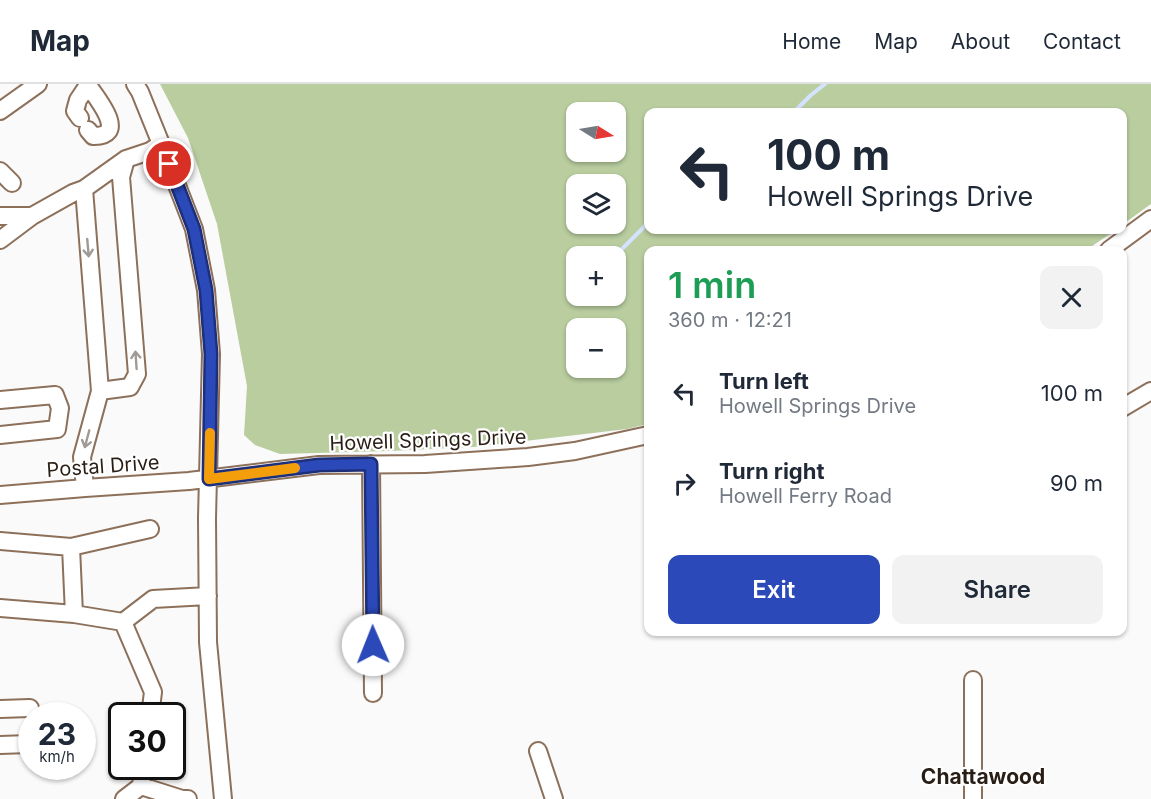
<!DOCTYPE html>
<meta charset="utf-8">
<style>
:root{--surface:#fff;--page:#f2f2f3;--text:#1f2937;--muted:#747a83;--line:#e0e1e3;--accent:#2b49b9}
body{margin:0;font-family:Inter,sans-serif;background:var(--page);color:var(--text);height:100vh;display:flex;flex-direction:column;font-size:22px;white-space:nowrap}
*{box-sizing:border-box;margin:0}
p{font-size:20px;color:var(--muted)}
.icon{flex:none;width:33px;height:33px;fill:none;stroke:currentColor;stroke-width:2;stroke-linecap:round;stroke-linejoin:round}
.map{position:relative;flex:1;overflow:hidden}
.side{position:absolute;left:644px;top:162px;width:483px;height:390px;display:flex;flex-direction:column;background:var(--surface);border-radius:12px;box-shadow:0 2px 4px #0004}
.side>*{flex:none}
.hud{position:absolute;left:644px;top:24px;width:483px;height:126px;border-radius:12px;box-shadow:0 2px 4px #0004;background:#fff;color:var(--text);overflow:hidden}
.needle{width:39px;rotate:101deg}
.controls{position:absolute;left:566px;top:18px;display:grid;gap:12px}
.controls a{display:grid;place-items:center;width:60px;height:60px;border-radius:12px;background:var(--surface);box-shadow:0 2px 4px #0004;font-size:30px}
.speed{position:absolute;left:18px;top:618px;display:flex;gap:12px;font-size:30px;font-weight:700;text-align:center}
.speed>*{display:grid;place-content:center;width:78px;height:78px;border-radius:50%;background:var(--surface);box-shadow:0 2px 4px #0004;line-height:1}
.speed small{font-size:15px;font-weight:400}
.speed .limit{border:3px solid #111;border-radius:9px;background:#fff;color:#111}
.pin{position:absolute;display:grid;place-items:center;width:51px;height:51px;color:#fff;margin:-26px;border:3px solid #fff;border-radius:50%;box-shadow:0 2px 6px #0007}
.me{position:absolute;width:66px;margin:-33px;rotate:359deg;stroke-linejoin:round;filter:drop-shadow(0 0 4px #0008)}
.turn{display:flex;align-items:center;gap:21px;height:126px;padding:0 24px;font-size:27px}
.turn .icon{width:78px;height:78px;stroke-width:2.5}
.turn b{display:block;font-size:42px;line-height:51px}
.round{display:grid;place-items:center;flex:none;width:63px;height:63px;border-radius:12px;background:var(--page)}
.head{display:flex;align-items:center;justify-content:space-between;height:102px;padding:0 24px}
h1{font-size:36px;font-weight:600;line-height:45px;color:#1e9e55}
.button{display:flex;gap:12px;margin-top:auto;padding:12px 24px}
.button a{flex:1;height:69px;border-radius:12px;background:var(--accent);color:#fff;font-size:24px;font-weight:600;line-height:69px;text-align:center}
.button a+a{background:var(--page);color:var(--text)}
ul{padding:0;list-style:none}
li{display:flex;align-items:center;gap:18px;height:90px;padding:0 24px}
li div{flex:1}
li b{display:block;font-size:22px}
li em{font-style:normal}
header{display:flex;align-items:center;gap:36px;box-sizing:border-box;height:84px;padding:0 30px;background:var(--surface);border-bottom:2px solid var(--line)}
header strong{font-size:28px}
nav{display:flex;gap:33px;margin-inline-start:auto;font-size:21px}
.map>svg:first-child{display:block}
</style>
<header>
<strong>Map</strong>
<nav><a>Home</a><a>Map</a><a>About</a><a>Contact</a></nav>
</header>
<div class="map">
<svg width="1151" height="715" viewBox="0 0 1151 715">
<rect width="100%" height="100%" fill="#fafafa"/>
<path fill="#b9cd9f" fill-rule="evenodd" d="M160,0H1151V120L1122,141V28H648V146H1116L1086,166H648V340L627,345L473,363L389,367L280,370L255,361L244,351L247,302L217,140L188,54ZM576,28H615V68H576ZM576,100H615V140H576ZM576,172H615V212H576ZM576,244H615V284H576Z"/>
<g fill="none" stroke-linecap="round" stroke-linejoin="round">
<path stroke="#d4e3fd" stroke-width="4" d="M794,28L811,11L825,0
M615,172L648,139"/>
<g stroke="#8d705a" stroke-width="20">
<path id="minor" d="M87,0C96,13 130,53 93,52L88,46
M135,0L140,8L161,60L194,145L206,206L211,270L207,434L208,558L223,715
M0,27L38,0
M80,34L75,27L78,16L88,1
M0,87L12,99
M84,105L100,307L82,373L85,404
M0,132H32L0,156
M32,132L73,109L84,105L126,75L150,67L161,60
M1109,166L1151,135
M100,307L130,303L137,290L121,93L126,75
M0,316L55,311L60,324L57,345L0,351
M1122,324L1151,307
M371,380L373,609
M0,411L85,404L189,397L319,381L425,380L528,373L575,367L648,351
M0,457L71,463L74,530L123,538L153,608L150,632
M71,463L150,445
M0,524L74,530
M123,538L153,515L208,512
M973,596V715
M0,625L30,624
M0,661L29,660
M538,667L554,715
M141,702L182,715H188
M124,715L141,702L143,682"/>
</g>
<use href="#minor" stroke="#fff" stroke-width="16"/>
</g>
<defs><path id="oneway-shaft" d="M-6 0H5M1.5-3L5.5 0L1.5 3" fill="none" stroke-width="1.6" stroke-linecap="round" stroke-linejoin="round" transform="scale(1.5)"/></defs>
<g stroke="#9f9a96">
<use href="#oneway-shaft" transform="translate(88 164) rotate(85)"/>
<use href="#oneway-shaft" transform="translate(136 276) rotate(-94)"/>
<use href="#oneway-shaft" transform="translate(87 355) rotate(105)"/>
</g>
<g fill="none" stroke-linecap="round" stroke-linejoin="round">
<g stroke="#1c2f78" stroke-width="15">
<path id="route" d="M169,80L194,145L206,206L211,270L209,395L319,381L371,380L373,561"/>
</g>
<use href="#route" stroke="#2b49b9" stroke-width="10"/>
<path stroke="#f59e0b" stroke-width="10" d="M210,349L209,395L295,384"/>
</g>
<g text-anchor="middle" stroke-width="4.5" stroke-linejoin="round" paint-order="stroke">
<g font-size="20" fill="#291e15" stroke="#fff">
<text transform="translate(428 356) rotate(-2)" y="7">Howell Springs Drive</text>
<text transform="translate(103 382) rotate(-4)" y="7">Postal Drive</text>
</g>
<g font-size="21" font-weight="bold" fill="#291e15" stroke="#fff">
<text x="983" y="700">Chattawood</text>
</g>
</g>
</svg>
<div class="controls">
<a><svg class="needle" viewBox="-14 -14 28 28"><path d="M0-13l5 13h-10z" fill="#e53935"/><path d="M0 13l5-13h-10z" fill="#747a83"/></svg></a>
<a><svg class="icon" aria-label="layers" viewBox="0 0 24 24"><path d="M12 4l9 5-9 5-9-5zM3 14l9 5 9-5"/></svg></a>
<a>+</a>
<a>−</a>
</div>
<div class="speed"><div>23<small>km/h</small></div><div class="limit">30</div></div>
<div class="pin" style="left:169px;top:80px;background:#d93025"><svg class="icon" aria-label="arrive" viewBox="0 0 24 24"><path d="M6 21V4h12l-3 4 3 4H6"/></svg></div>
<svg class="me" style="left:373px;top:561px" viewBox="-20 -20 40 40"><circle r="19" fill="#fff"/><path d="M0-13L10 11 0 6-10 11z" fill="#2b49b9"/></svg>
<div class="hud">
<div class="turn"><svg class="icon" aria-label="left" viewBox="0 0 24 24"><path d="M17 20v-9H6M10 6l-5 5 5 5"/></svg><div><b>100 m</b>Howell Springs Drive</div></div>
</div>
<section class="side">
<div class="head"><div><h1>1 min</h1><p>360 m · 12:21</p></div><a class="round"><svg class="icon" aria-label="close" viewBox="0 0 24 24"><path d="M6 6l12 12M18 6L6 18"/></svg></a></div>
<ul>
<li><svg class="icon" aria-label="left" viewBox="0 0 24 24"><path d="M17 20v-9H6M10 6l-5 5 5 5"/></svg><div><b>Turn left</b><p>Howell Springs Drive</p></div><em>100 m</em></li>
<li><svg class="icon" aria-label="right" viewBox="0 0 24 24"><path d="M7 20v-9h11M14 6l5 5-5 5"/></svg><div><b>Turn right</b><p>Howell Ferry Road</p></div><em>90 m</em></li>
</ul>
<div class="button"><a>Exit</a><a>Share</a></div>
</section>
</div>
